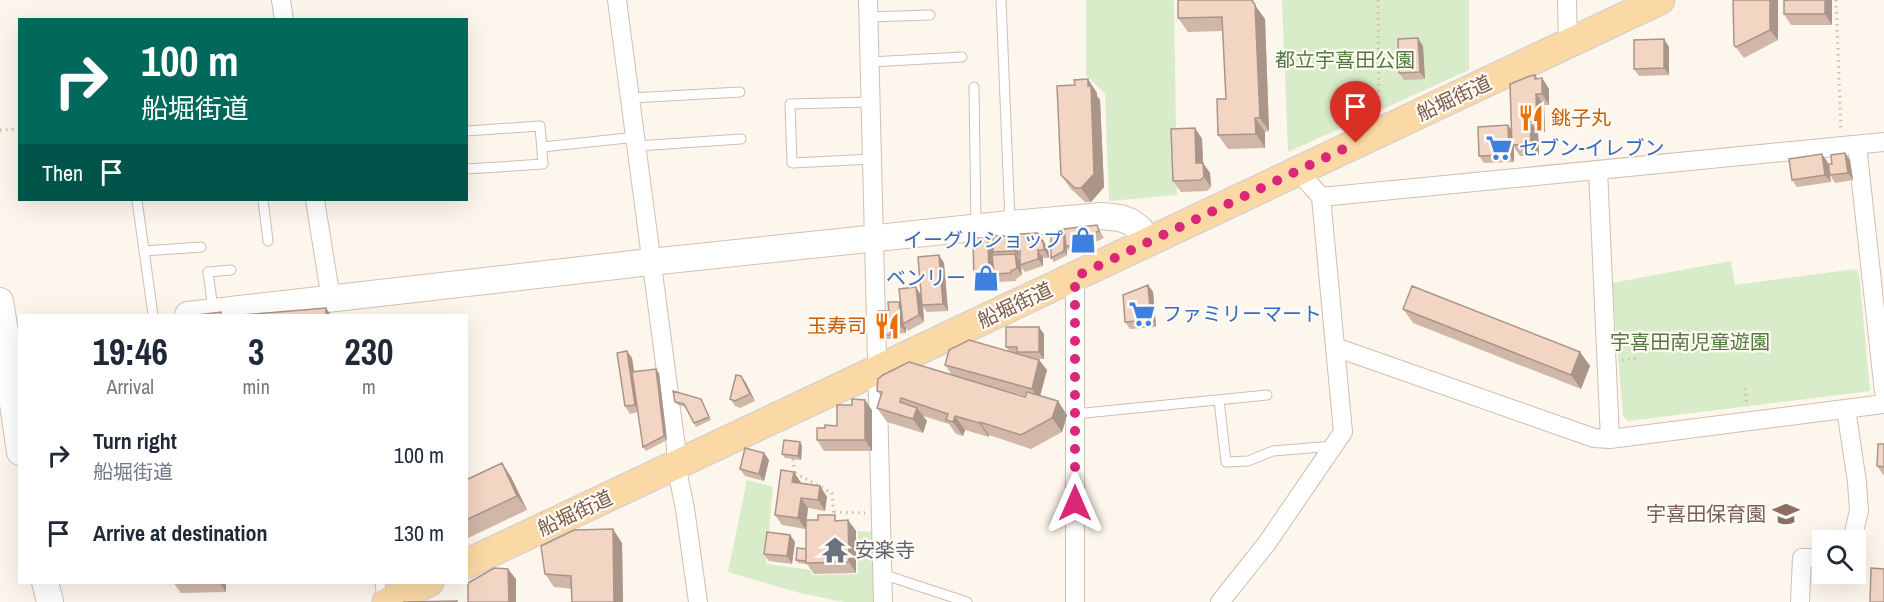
<!DOCTYPE html>
<meta charset="utf-8">
<style>
:root{--surface:#fff;--page:#f2f2f3;--text:#1f2937;--muted:#747a83}
body{margin:0;font-family:"Archivo Narrow","Noto Sans JP",sans-serif;background:var(--page);color:var(--text);height:100vh;display:flex;flex-direction:column;font-size:22px;white-space:nowrap}
*{box-sizing:border-box;margin:0}
p{font-size:20px;color:var(--muted)}
.icon{flex:none;width:33px;height:33px;fill:none;stroke:currentColor;stroke-width:2;stroke-linecap:round;stroke-linejoin:round}
.map{position:relative;flex:1;overflow:hidden}
.details{position:absolute;left:18px;top:314px;width:450px;height:270px;display:flex;flex-direction:column;background:var(--surface);border-radius:0px;box-shadow:0 6px 24px #0002}
.details>*{flex:none}
.guide{position:absolute;left:18px;top:18px;width:450px;height:183px;border-radius:0px;box-shadow:0 6px 24px #0002;background:#00695c;color:#fff;overflow:hidden}
.fabs{position:absolute;left:1812px;top:530px;display:grid;gap:12px}
.fabs a{display:grid;place-items:center;width:54px;height:54px;border-radius:0px;background:var(--surface);box-shadow:0 6px 24px #0002;font-size:30px}
.pin{position:absolute;display:grid;place-items:center;width:51px;height:51px;color:#fff;margin:-62px -26px;border-radius:50% 50% 50% 0;rotate:-45deg;box-shadow:0 0 6px #0007}
.pin .icon{rotate:45deg}
.me{position:absolute;width:66px;margin:-33px;rotate:0deg;stroke-linejoin:round;filter:drop-shadow(0 0 4px #0008)}
.turn{display:flex;align-items:center;gap:21px;height:126px;padding:0 24px;font-size:27px}
.turn .icon{width:78px;height:78px;stroke-width:2.5}
.turn b{display:block;font-size:42px;line-height:51px}
.then{display:flex;align-items:center;height:57px;padding:0 24px;background:#0003;gap:12px;font-size:22px}
.eta{display:flex;justify-content:space-evenly;align-items:center;height:102px;text-align:center}
.eta b{font-size:36px;font-weight:800;line-height:42px}
ul{padding:0;list-style:none}
li{display:flex;align-items:center;gap:18px;height:78px;padding:0 24px}
li div{flex:1}
li b{display:block;font-size:22px}
li em{font-style:normal}
.map>svg:first-child{display:block}
</style>
<div class="map">
<svg width="1884" height="602" viewBox="0 0 1884 602">
<rect width="100%" height="100%" fill="#fdf6ec"/>
<path fill="#d8ecc9" d="M1086,0H1174L1177,195L1109,201L1105,94L1086,75Z
M1282,0H1469V70L1288,152Z
M1731,261L1735,285L1856,269L1859,273L1870,391L1628,421L1623,416L1612,283Z
M747,480L773,487L766,564L811,570L812,575L858,574V531L873,532L875,602H844L800,593L728,572Z"/>
<g fill="none" stroke-linecap="round" stroke-linejoin="round">
<g stroke="#d1beb0" stroke-width="11">
<path id="lane" d="M1001,0L1010,222
M869,17L930,15
M870,62L962,57
M974,87L976,225
M631,98L740,92
M871,102L790,104L792,163L872,159
M466,131L540,126L543,164L466,169
M637,146L741,139
M542,147L637,137
M137,200L153,315
M263,200L268,241
M144,251L201,247
M213,309L208,272L231,270
M1219,400L1226,462L1248,461L1273,451L1333,446
M1075,414L1267,395
M882,574L967,602
M380,582L382,600"/>
</g>
<g stroke="#d1beb0" stroke-width="20">
<path id="street" d="M281,0L284,20
M617,0C638,149 655,298 676,447V465L685,509L698,602
M868,0L883,602
M1567,0L1568,44
M1857,145L1884,392
M1598,170L1610,439
M1321,197L1884,142
M315,200L331,299
M1075,277V602
M1335,347L1594,438L1610,439L1884,404
M1846,409L1857,482L1859,511L1852,540
M1220,602L1267,543L1343,432L1321,197L1298,171
M1800,602L1802,558H1822"/>
</g>
<g stroke="#d6c0b0" stroke-width="28">
<path id="secondary" d="M0,301L6,338L8,370L20,452
M188,315L650,262L1010,224L1102,216L1120,218L1131,222L1140,229L1147,241
M45,582L50,602"/>
</g>
<g stroke="#dad1cd" stroke-width="31">
<path id="primary" d="M466,564L1660,0
M387,602L429,582"/>
</g>
<path stroke="#d9b8a5" stroke-width="3" stroke-dasharray="1.5 4.5" stroke-linecap="butt" d="M1378,0L1379,109
M1836,0L1841,129
M0,130L20,129
M1622,360L1638,358
M1745,388L1747,406
M793,459L795,475
M795,473L832,493L834,518
M834,512L865,513"/>
<use href="#lane" stroke="#fff" stroke-width="9"/>
<use href="#street" stroke="#fff" stroke-width="18"/>
<use href="#secondary" stroke="#fff" stroke-width="26"/>
<use href="#primary" stroke="#fbd9a5" stroke-width="28"/>
<path stroke="#d9b8a5" stroke-width="3" stroke-dasharray="1.5 4.5" stroke-linecap="butt" d="M541,512L554,540"/>
</g>
<path fill="#d1b7a8" fill-rule="evenodd" d="M1178,0L1265,19L1269,131L1265,132V148L1228,149L1218,135L1226,99L1223,31L1188,32L1178,18Z
M1778,0V40L1744,58L1734,45Z
M1788,0H1832V25H1791L1784,14Z
M1664,39L1669,47V75L1639,76L1634,69Z
M1423,46L1425,79L1404,80L1399,73Z
M1542,78L1549,89V105H1544L1545,132H1538L1539,155L1520,156L1514,147V162L1484,163L1479,156L1508,125L1512,131L1537,79Z
M1097,93V96L1100,100L1104,187L1091,202H1085L1071,189L1061,175Z
M1195,128L1202,139L1203,163L1210,173L1211,187L1207,191L1181,192L1173,181Z
M1850,160L1853,180L1835,183L1830,175L1832,164Z
M1827,161L1831,182L1797,187L1792,180Z
M1097,225L1104,238L1071,254L1067,248V255L1054,262L1051,258L1065,235Z
M1038,233L1048,248L1049,258H1043V266L1025,272L1021,267L1022,275L1016,279V281L999,282L994,275V289H979L974,282L988,238L993,245L1013,236L1018,243L1019,258L1020,260Z
M944,263L948,311L927,312L923,307L924,322L908,331L906,328V333L895,334L892,330V339H882L879,335L889,311L899,302L901,303L921,294Z
M1148,285L1153,292L1156,327L1130,329L1125,322Z
M1403,309L1580,352L1590,366L1581,389L1413,323Z
M1044,334V359H1038L1039,360L1047,370L1040,396L1067,415L1062,432L1031,449L989,435V437L965,430L963,436L956,434L949,424L923,416L927,421L923,433L887,422L877,408L881,396L877,391L952,375L945,365L1009,351L1006,347ZM973,381L1026,396L1025,397Z
M627,351L632,358L634,372L659,373L667,440L646,451L643,447L638,412L630,414L625,406Z
M741,376L746,383L755,401L740,408L735,406L730,399Z
M701,399L711,420L696,427L686,407L678,405L675,402Z
M872,410V451H824L817,440L825,428L837,426Z
M800,442L802,446L801,460L785,458L782,454Z
M1884,444V476L1877,466Z
M764,453L769,460L764,481L745,476L740,469Z
M502,463L511,477L527,510L466,539V480Z
M794,472L801,483L820,486L827,497L825,511L808,508L807,520H848L856,531V573L814,574L807,564L798,563L796,560L806,549V525L805,529L782,525L775,515Z
M790,535L795,542L792,564L769,561L764,554Z
M622,543L623,602H572V589L554,587L545,574Z
M173,582H226V592L181,593Z"/>
<path fill="#aa9588" d="M1770,0H1778V40L1770,30Z
M1825,0H1832V25L1825,14Z
M1255,5L1265,19L1269,131L1260,118Z
M1418,38L1423,46L1425,79L1420,72Z
M1664,39L1669,47V75L1664,68Z
M1535,75L1542,85V78L1549,89V105L1542,94L1535,79Z
M1088,79L1097,93V96L1100,100L1104,187L1091,202L1081,188Z
M1536,94L1544,105L1545,132L1537,121Z
M1255,118L1265,132V148L1256,134Z
M1530,122L1538,132L1539,155L1531,144Z
M1508,125L1513,133L1512,145L1514,147V162L1509,155Z
M1195,128L1202,139L1203,163L1210,173L1211,187L1204,177L1196,163Z
M1845,153L1850,160L1853,180L1848,173Z
M1822,154L1827,161L1831,182L1825,175Z
M1038,233L1048,248L1049,258L1039,241Z
M1064,235L1067,248V255L1064,251Z
M1013,236L1018,243L1019,258L1014,251Z
M988,238L993,245L994,289L989,282Z
M1038,250L1043,258V266L1038,259Z
M1015,254L1020,261V265L1021,267L1022,275L1017,268Z
M939,255L944,263L948,311L943,304Z
M1148,285L1153,292L1156,327L1151,320Z
M916,287L921,295L922,305L923,307L924,322L919,315Z
M899,302L905,309L903,324L906,328V333L901,326Z
M326,308L331,315H326Z
M889,311L890,326L892,330V339L890,335Z
M1039,327L1044,334V359L1039,352Z
M627,351L632,358L640,412L635,405Z
M1580,352L1590,366L1581,389L1571,375Z
M1039,360L1047,370L1039,400L1032,389Z
M656,369L659,373L667,440L664,436Z
M741,376L746,383L755,401L750,394Z
M865,400L872,410V451L865,440Z
M1058,401L1067,415L1062,432L1052,418Z
M917,408L927,421L923,433L913,419Z
M955,416L965,430L963,436L953,422Z
M980,422L989,435V437L979,423Z
M800,442L802,446L801,460L798,456Z
M764,453L769,460L764,481L759,474Z
M502,463L511,477L527,510L517,496Z
M794,472L801,483L800,493L792,482Z
M820,486L827,497L825,511L818,500Z
M801,498L808,508L805,529L798,518Z
M848,520L856,531V573L849,562Z
M613,529L622,543L623,602H614Z
M790,535L795,542L792,564L787,556Z
M508,569L516,579V602H509Z
M219,582H226V592Z"/>
<path fill="#f3d5c3" stroke="#aa9588" stroke-width="1.5" d="M1178,0H1252L1255,5L1260,118H1255L1256,134L1218,135L1217,99H1226L1222,17L1178,18Z
M1733,0H1770V30L1736,47L1734,45Z
M1788,0H1825V14H1784V1Z
M1418,38L1420,72L1399,73L1398,39Z
M1664,39V68L1634,69V40Z
M1535,75V79L1542,78V94H1536L1537,121L1530,122L1531,144L1512,145L1510,84L1530,76Z
M1088,79V86H1091L1094,174L1081,188H1075L1061,175L1057,86L1075,85L1074,80Z
M1508,125L1509,155L1479,156L1478,127Z
M1195,128L1196,163H1203L1204,177L1200,180L1173,181L1171,129Z
M1845,153L1848,173L1830,175L1828,164H1832L1831,155Z
M1822,154L1825,175L1792,180L1789,159Z
M1097,225L1099,231L1066,247L1064,229Z
M1038,233L1039,241H1043L1044,250H1038V259L1020,265V234Z
M1051,234L1064,235V251L1051,258Z
M993,236H1013L1014,251L993,252Z
M976,238H988L989,282H974L973,240Z
M1015,254L1017,268L1011,271V273L994,274L992,255Z
M939,255L943,304L922,305L918,257Z
M1148,285L1151,320L1125,322L1123,295Z
M1412,286L1580,352L1571,375L1403,309Z
M916,287L919,315L903,324L899,289Z
M888,302H899L901,326H890Z
M326,308V315H242Z
M878,311H889L890,335H879Z
M221,312V315H197Z
M1006,327H1039V352H1017V347H1006Z
M969,340L1039,360L1032,389L945,365L949,350Z
M627,351L635,405L625,406L617,353Z
M909,362L1025,397L1027,392L1058,401L1052,418L1021,435L980,422L979,423L955,416L953,422L946,420L948,414L901,398L900,402L917,408L913,419L877,408L882,392L877,391L878,379L883,375Z
M656,369L664,436L643,447L632,372Z
M736,375L741,376L750,394L735,401L730,399Z
M673,391L701,399L709,417L694,423L684,404L675,402Z
M852,399L865,400V440H817V428H825V425L837,426V405H852Z
M784,440L800,442L798,456L782,454Z
M1878,444H1884V467L1877,466Z
M745,448L764,453L759,474L740,469Z
M502,463L517,496L466,520V480Z
M781,470L794,472L792,482L820,486L818,500L801,498L798,518L775,515Z
M818,515H835V521L848,520L849,562L806,563V520H818Z
M613,529L614,602H572L571,576L545,574L541,546L574,530Z
M767,532L790,535L787,556L764,554Z
M797,548L806,549V561L796,560Z
M494,568L508,569L509,602H468V583Z
M1871,568L1884,569V602H1870Z
M457,601V602H403Z"/>
<g fill="none" stroke-linecap="round" stroke-linejoin="round">
<path stroke="#db2777" stroke-width="10" stroke-dasharray="0 18" d="M1075,503V277L1356,143"/>
</g>
<defs>
<g id="restaurant-bare" transform="scale(2.07)"><path d="M-5-6h1v4h1v-4h1v4h1v-4h1v5L-1.5 .5V6h-2V.5L-5-1ZM5-6V6H3V1.5H1.5Q1.5-4 5-6Z" fill="#e8710a" stroke="#fffaf3" stroke-width="2.5" paint-order="stroke"/></g>
<g id="supermarket-bare" transform="scale(2.07)"><path d="M-6-5.5h2.5l.6 2H6L4.5 2H-2.5L-4.4-4H-6ZM-1.5 3.2a1.3 1.3 0 1 0 .1 0ZM3 3.2a1.3 1.3 0 1 0 .1 0Z" fill="#3f7fe0" stroke="#fffaf3" stroke-width="2.5" paint-order="stroke"/></g>
<g id="shop-bare" transform="scale(2.07)"><path d="M-5-2.5h2.3a2.7 3.5 0 0 1 5.4 0H5L5.5 6h-11ZM-1.5-2.5h3a1.5 2.3 0 0 0-3 0Z" fill="#3f7fe0" stroke="#fffaf3" stroke-width="2.5" paint-order="stroke"/></g>
<g id="school-bare" transform="scale(2.07)"><path d="M0-5L7-2L0 1L-7-2ZM-4 1L0 2.5L4 1V4Q0 6-4 4Z" fill="#8d6e63" stroke="#fffaf3" stroke-width="2.5" paint-order="stroke"/></g>
<g id="temple-bare" transform="scale(2.07)"><path d="M0-6L5-2H3V0L6.5 2.5H4V6H1.5V3h-3V6H-4V2.5H-6.5L-3 0V-2H-5Z" fill="#6b7280" stroke="#fffaf3" stroke-width="2.5" paint-order="stroke"/></g>
</defs>
<g fill-rule="evenodd">
<use href="#restaurant-bare" x="1531" y="118"/>
<use href="#supermarket-bare" x="1499" y="148"/>
<use href="#shop-bare" x="1083" y="240"/>
<use href="#shop-bare" x="986" y="278"/>
<use href="#supermarket-bare" x="1142" y="314"/>
<use href="#restaurant-bare" x="887" y="326"/>
<use href="#school-bare" x="1786" y="514"/>
<use href="#temple-bare" x="835" y="550"/>
</g>
<g text-anchor="middle" stroke-width="4.5" stroke-linejoin="round" paint-order="stroke">
<g font-size="20" fill="#537a41" stroke="#fffaf3">
<text x="1345" y="67">都立宇喜田公園</text>
<text x="1690" y="349">宇喜田南児童遊園</text>
</g>
<g font-size="20" fill="#7a5c4d" stroke="#fffaf3">
<text transform="translate(1454 98) rotate(-25)" y="7">船堀街道</text>
<text transform="translate(1015 305) rotate(-25)" y="7">船堀街道</text>
<text transform="translate(575 513) rotate(-25)" y="7">船堀街道</text>
</g>
<g font-size="20" fill="#c56008" stroke="#fffaf3" text-anchor="start">
<text x="1551" y="125">銚子丸</text>
<text x="867" y="333" text-anchor="end">玉寿司</text>
</g>
<g font-size="20" fill="#366cbe" stroke="#fffaf3" text-anchor="start">
<text x="1519" y="155">セブン-イレブン</text>
<text x="1063" y="247" text-anchor="end">イーグルショップ</text>
<text x="966" y="285" text-anchor="end">ベンリー</text>
<text x="1162" y="321">ファミリーマート</text>
</g>
<g font-size="20" fill="#785e54" stroke="#fffaf3" text-anchor="end">
<text x="1766" y="521">宇喜田保育園</text>
</g>
<g font-size="20" fill="#5b616d" stroke="#fffaf3" text-anchor="start">
<text x="855" y="557">安楽寺</text>
</g>
</g>
</svg>
<div class="fabs">
<a><svg class="icon" aria-label="search" viewBox="0 0 24 24"><circle cx="10" cy="10" r="6"/><path d="M15 15l6 6"/></svg></a>
</div>
<div class="pin" style="left:1356px;top:143px;background:#d93025"><svg class="icon" aria-label="arrive" viewBox="0 0 24 24"><path d="M6 21V4h12l-3 4 3 4H6"/></svg></div>
<svg class="me" style="left:1075px;top:503px" viewBox="-20 -20 40 40"><path d="M0-17L14 15 0 8-14 15z" fill="#db2777" stroke="#fff" stroke-width="4"/></svg>
<div class="guide">
<div class="turn"><svg class="icon" aria-label="right" viewBox="0 0 24 24"><path d="M7 20v-9h11M14 6l5 5-5 5"/></svg><div><b>100 m</b>船堀街道</div></div>
<div class="then">Then<svg class="icon" aria-label="arrive" viewBox="0 0 24 24"><path d="M6 21V4h12l-3 4 3 4H6"/></svg></div>
</div>
<section class="details">
<div class="eta">
<div><b>19:46</b><p>Arrival</p></div>
<div><b>3</b><p>min</p></div>
<div><b>230</b><p>m</p></div>
</div>
<ul>
<li><svg class="icon" aria-label="right" viewBox="0 0 24 24"><path d="M7 20v-9h11M14 6l5 5-5 5"/></svg><div><b>Turn right</b><p>船堀街道</p></div><em>100 m</em></li>
<li><svg class="icon" aria-label="arrive" viewBox="0 0 24 24"><path d="M6 21V4h12l-3 4 3 4H6"/></svg><div><b>Arrive at destination</b></div><em>130 m</em></li>
</ul>
</section>
</div>
